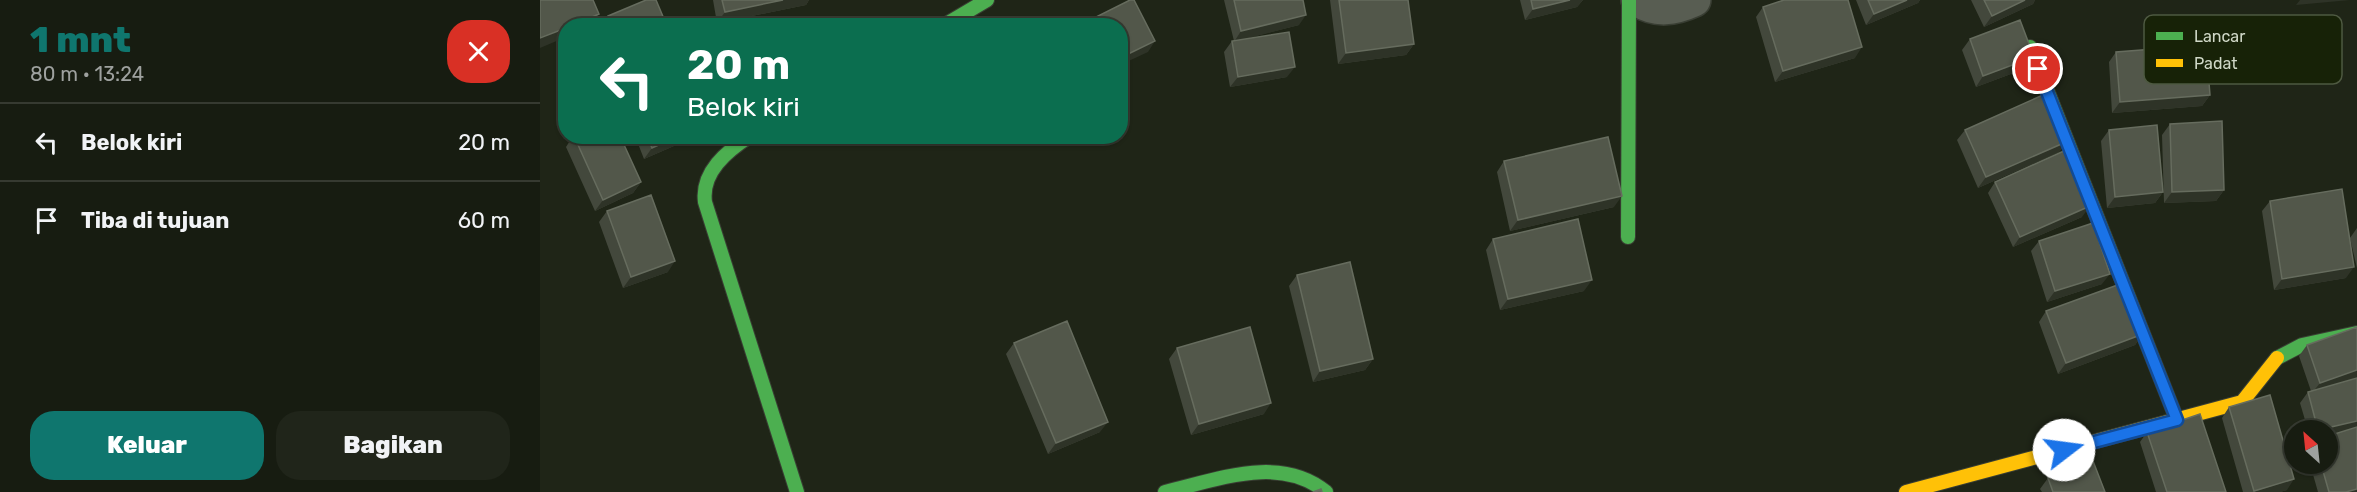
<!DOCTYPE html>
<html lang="id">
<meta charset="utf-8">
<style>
:root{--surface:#171c11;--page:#20251a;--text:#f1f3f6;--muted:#9ea19f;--line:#363a31;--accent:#0f766e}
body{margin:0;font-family:Rubik,sans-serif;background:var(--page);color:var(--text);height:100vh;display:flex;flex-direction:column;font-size:22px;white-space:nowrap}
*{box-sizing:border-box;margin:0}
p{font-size:20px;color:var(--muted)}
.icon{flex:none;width:33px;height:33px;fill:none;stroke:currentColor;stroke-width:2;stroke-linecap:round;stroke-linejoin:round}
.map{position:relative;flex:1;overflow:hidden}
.side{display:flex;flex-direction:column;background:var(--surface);width:540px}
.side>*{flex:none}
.top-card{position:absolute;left:18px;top:18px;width:570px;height:126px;border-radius:24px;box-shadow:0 2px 4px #0004,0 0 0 2px var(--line);background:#0b6e4f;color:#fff;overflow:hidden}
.needle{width:39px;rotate:333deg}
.buttons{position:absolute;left:1744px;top:420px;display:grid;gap:12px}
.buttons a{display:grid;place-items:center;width:54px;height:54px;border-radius:50%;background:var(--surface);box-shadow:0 2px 4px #0004,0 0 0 2px var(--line);font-size:30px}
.pin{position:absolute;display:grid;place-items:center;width:51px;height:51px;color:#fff;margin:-26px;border:3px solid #fff;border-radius:50%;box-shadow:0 2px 6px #0007}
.me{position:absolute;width:66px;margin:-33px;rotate:75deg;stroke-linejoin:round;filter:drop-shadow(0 0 4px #0008)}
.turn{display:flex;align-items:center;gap:21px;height:126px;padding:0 30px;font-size:27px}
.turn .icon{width:78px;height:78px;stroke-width:2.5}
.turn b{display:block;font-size:42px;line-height:51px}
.round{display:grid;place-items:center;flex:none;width:63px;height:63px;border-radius:24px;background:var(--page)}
.summary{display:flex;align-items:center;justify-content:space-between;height:102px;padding:0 30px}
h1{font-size:36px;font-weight:800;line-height:45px;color:var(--accent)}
.button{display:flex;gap:12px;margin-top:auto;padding:12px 30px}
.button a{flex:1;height:69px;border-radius:24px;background:var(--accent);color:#fff;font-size:24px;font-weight:800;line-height:69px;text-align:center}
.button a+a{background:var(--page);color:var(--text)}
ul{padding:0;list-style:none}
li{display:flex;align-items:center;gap:18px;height:78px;padding:0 30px;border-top:2px solid var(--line)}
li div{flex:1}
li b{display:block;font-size:22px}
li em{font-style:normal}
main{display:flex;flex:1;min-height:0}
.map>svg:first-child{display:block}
</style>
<main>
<section class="side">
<div class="summary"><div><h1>1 mnt</h1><p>80 m · 13:24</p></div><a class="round" style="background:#d93025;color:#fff"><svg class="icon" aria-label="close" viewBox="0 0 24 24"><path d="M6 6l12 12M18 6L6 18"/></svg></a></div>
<ul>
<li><svg class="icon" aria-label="left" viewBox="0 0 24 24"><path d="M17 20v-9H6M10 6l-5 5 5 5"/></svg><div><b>Belok kiri</b></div><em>20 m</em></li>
<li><svg class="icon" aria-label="arrive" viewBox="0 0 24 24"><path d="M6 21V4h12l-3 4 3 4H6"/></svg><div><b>Tiba di tujuan</b></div><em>60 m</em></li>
</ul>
<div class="button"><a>Keluar</a><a>Bagikan</a></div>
</section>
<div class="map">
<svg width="1817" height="492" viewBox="0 0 1817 492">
<rect width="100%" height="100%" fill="#1f2517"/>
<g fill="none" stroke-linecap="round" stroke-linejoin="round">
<g stroke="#393e33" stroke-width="36">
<path id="street" d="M1098,0C1117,12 1134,9 1154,0"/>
</g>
<g stroke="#393e33" stroke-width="16">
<path id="fast" d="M403,26L447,0
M1490,47L1637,420
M210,136C187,151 161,172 165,202L257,492
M1088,237L1089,0
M1737,358L1762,345L1817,333
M625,492C677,480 740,454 786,492"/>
</g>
<g stroke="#393e33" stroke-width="16">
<path id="slow" d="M1366,492L1702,402L1737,358"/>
</g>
<use href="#street" stroke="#585d52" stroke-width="33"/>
<use href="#fast" stroke="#4caf50" stroke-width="14"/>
<use href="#slow" stroke="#ffc107" stroke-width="14"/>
</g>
<path fill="#43483c" d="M173,0H269L266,5L177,23Z
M684,0H763L759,25L703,39L747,77L690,87L684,52L692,41H694Z
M790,0H868L874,44L866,55L798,64Z
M980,0H1043L1037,7L985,20Z
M1316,0H1380L1378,3L1326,25Z
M1431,0H1495L1493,4L1444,27Z
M1223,7L1315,58L1235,82L1216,17Z
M68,16L127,26H61Z
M1430,39L1494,57L1487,68L1436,87L1422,50Z
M1576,52L1670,95L1662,106L1572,113L1569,62Z
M1630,124L1684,190L1676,201L1624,203L1622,135Z
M1425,130L1526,142L1519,152L1438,188L1417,140Z
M1569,130L1623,192L1615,203L1567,208L1561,141Z
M33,136H80L101,182L93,193L55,211L26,147Z
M95,136H157L104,159Z
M964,161L1074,207L970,231L957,172Z
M1455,182L1542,217L1473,247L1448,193Z
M1730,201L1806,278L1734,290L1722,211Z
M67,211L128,272L83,288L59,222Z
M1817,228V268L1810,238Z
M953,239L1044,291L960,310L946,250Z
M1499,241L1562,284L1507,302L1491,251Z
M757,275L833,359L825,370L773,382L749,286Z
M1506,311L1603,334L1595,345L1518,374L1499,322Z
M474,343L560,432L508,454L466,354Z
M1767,345L1817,492H1778L1770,464H1788V430H1768L1760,403L1768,392L1771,391L1759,356Z
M637,348L724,414L651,435L629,359Z
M1689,407L1747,490L1740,492H1703L1682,418Z
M1607,432L1686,492H1616L1600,442Z
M1508,478L1565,492H1502L1500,489Z"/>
<path fill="#2e3327" d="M243,0H269L266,5L177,23L185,12Z
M1030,0H1043L1037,7L985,20L993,9Z
M1367,0H1380L1378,3L1326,25L1334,14Z
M1485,0H1495L1493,4L1444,27L1452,16Z
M1760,0H1810L1756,5Z
M59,14L51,26H31Z
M766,15L759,25L694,42L701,31Z
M26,28V37L0,48V38Z
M615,41L608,52L580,65V58Z
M874,44L866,55L798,64L806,53Z
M1322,47L1315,58L1235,82L1243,71Z
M1494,57L1487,68L1436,87L1443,76Z
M755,67L747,77L690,87L698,77Z
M1670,95L1662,106L1572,113L1580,102Z
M139,136H157L104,159L112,148Z
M1526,142L1519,152L1438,188L1446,177Z
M101,182L93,193L55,211L63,200Z
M1684,190L1676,201L1624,203L1632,192Z
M1623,192L1615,203L1567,208L1575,197Z
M1082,196L1074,207L970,231L978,220Z
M1550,206L1542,217L1473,247L1480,237Z
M135,261L128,272L83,288L91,277Z
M1814,267L1806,278L1734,290L1742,279Z
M1570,274L1562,284L1507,302L1515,291Z
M1052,280L1044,291L960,310L968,299Z
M1603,334L1595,345L1518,374L1526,363Z
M833,359L825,370L773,382L780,371Z
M1817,370V378L1772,393L1780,383Z
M731,403L724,414L651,435L659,424Z
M1817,421V429L1788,437V430H1780Z
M568,422L560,432L508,454L516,443Z
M1754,479L1747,490L1740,492H1713Z
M1817,489V492H1806Z"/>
<path fill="#52574a" stroke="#666c5e" stroke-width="1.5" d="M0,0H53L59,14L31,26H26V28L0,38Z
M106,0H116L127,26H72L68,16Z
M182,0H243L185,12Z
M590,0H594L615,41L580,58V26H546L544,23Z
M694,0H763L766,15L701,31Z
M799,0H868L874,44L806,53Z
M991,0H1030L993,9Z
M1244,0H1308L1322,47L1243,71L1223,7Z
M1328,0H1367L1334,14Z
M1444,0H1485L1452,16Z
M1480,20L1494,57L1443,76L1430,39Z
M749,32L755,67L698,77L692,41Z
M1666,45L1670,95L1580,102L1576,52Z
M1505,94L1526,142L1446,177L1425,130Z
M1682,121L1684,190L1632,192L1630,124Z
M1617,125L1623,192L1575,197L1569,130Z
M34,136H80L101,182L63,200Z
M107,136H139L112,148Z
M1068,137L1082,196L978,220L964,161Z
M1526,150L1550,206L1480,237L1455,182Z
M1802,189L1814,267L1742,279L1730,201Z
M111,195L135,261L91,277L67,211Z
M1038,219L1052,280L968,299L953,239Z
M1553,223L1570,274L1515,291L1499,241Z
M810,262L833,359L780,371L757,275Z
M1583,283L1603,334L1526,363L1506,311Z
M527,321L568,422L516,443L474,343Z
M710,327L731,403L659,424L637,348Z
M1817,327V370L1780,383L1767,345Z
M1817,378V421L1778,430L1768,392Z
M1730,395L1754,479L1714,491L1689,407Z
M1660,414L1686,492H1627L1607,432Z
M1817,427V489L1806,492H1789L1781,464H1788V436Z
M1553,461L1565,492H1513L1508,478Z
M781,489L782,492H773Z"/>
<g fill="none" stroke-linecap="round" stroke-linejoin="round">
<g stroke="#114b97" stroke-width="15">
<path id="route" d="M1498,69L1637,420L1524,450"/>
</g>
<use href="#route" stroke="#1a73e8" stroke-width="10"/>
</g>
<rect x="1604" y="15" width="198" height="69" rx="9" fill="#172207" stroke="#4e5941" stroke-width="1.5"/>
<rect x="1616" y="32" width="27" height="8" fill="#4caf50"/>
<rect x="1616" y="59" width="27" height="8" fill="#ffc107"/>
<g font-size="16" fill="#d0d8c7">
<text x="1654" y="42">Lancar</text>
<text x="1654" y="69">Padat</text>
</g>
</svg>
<div class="buttons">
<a><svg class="needle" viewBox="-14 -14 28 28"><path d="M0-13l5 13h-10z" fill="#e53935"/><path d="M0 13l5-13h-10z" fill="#9ea19f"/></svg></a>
</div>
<div class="pin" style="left:1498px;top:69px;background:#d93025"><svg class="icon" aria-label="arrive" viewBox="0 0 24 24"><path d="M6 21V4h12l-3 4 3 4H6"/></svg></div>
<svg class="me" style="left:1524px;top:450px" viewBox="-20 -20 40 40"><circle r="19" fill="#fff"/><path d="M0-13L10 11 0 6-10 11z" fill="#1a73e8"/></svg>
<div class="top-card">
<div class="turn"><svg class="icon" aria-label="left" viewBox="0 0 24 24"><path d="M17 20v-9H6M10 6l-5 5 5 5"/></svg><div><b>20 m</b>Belok kiri</div></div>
</div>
</div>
</main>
